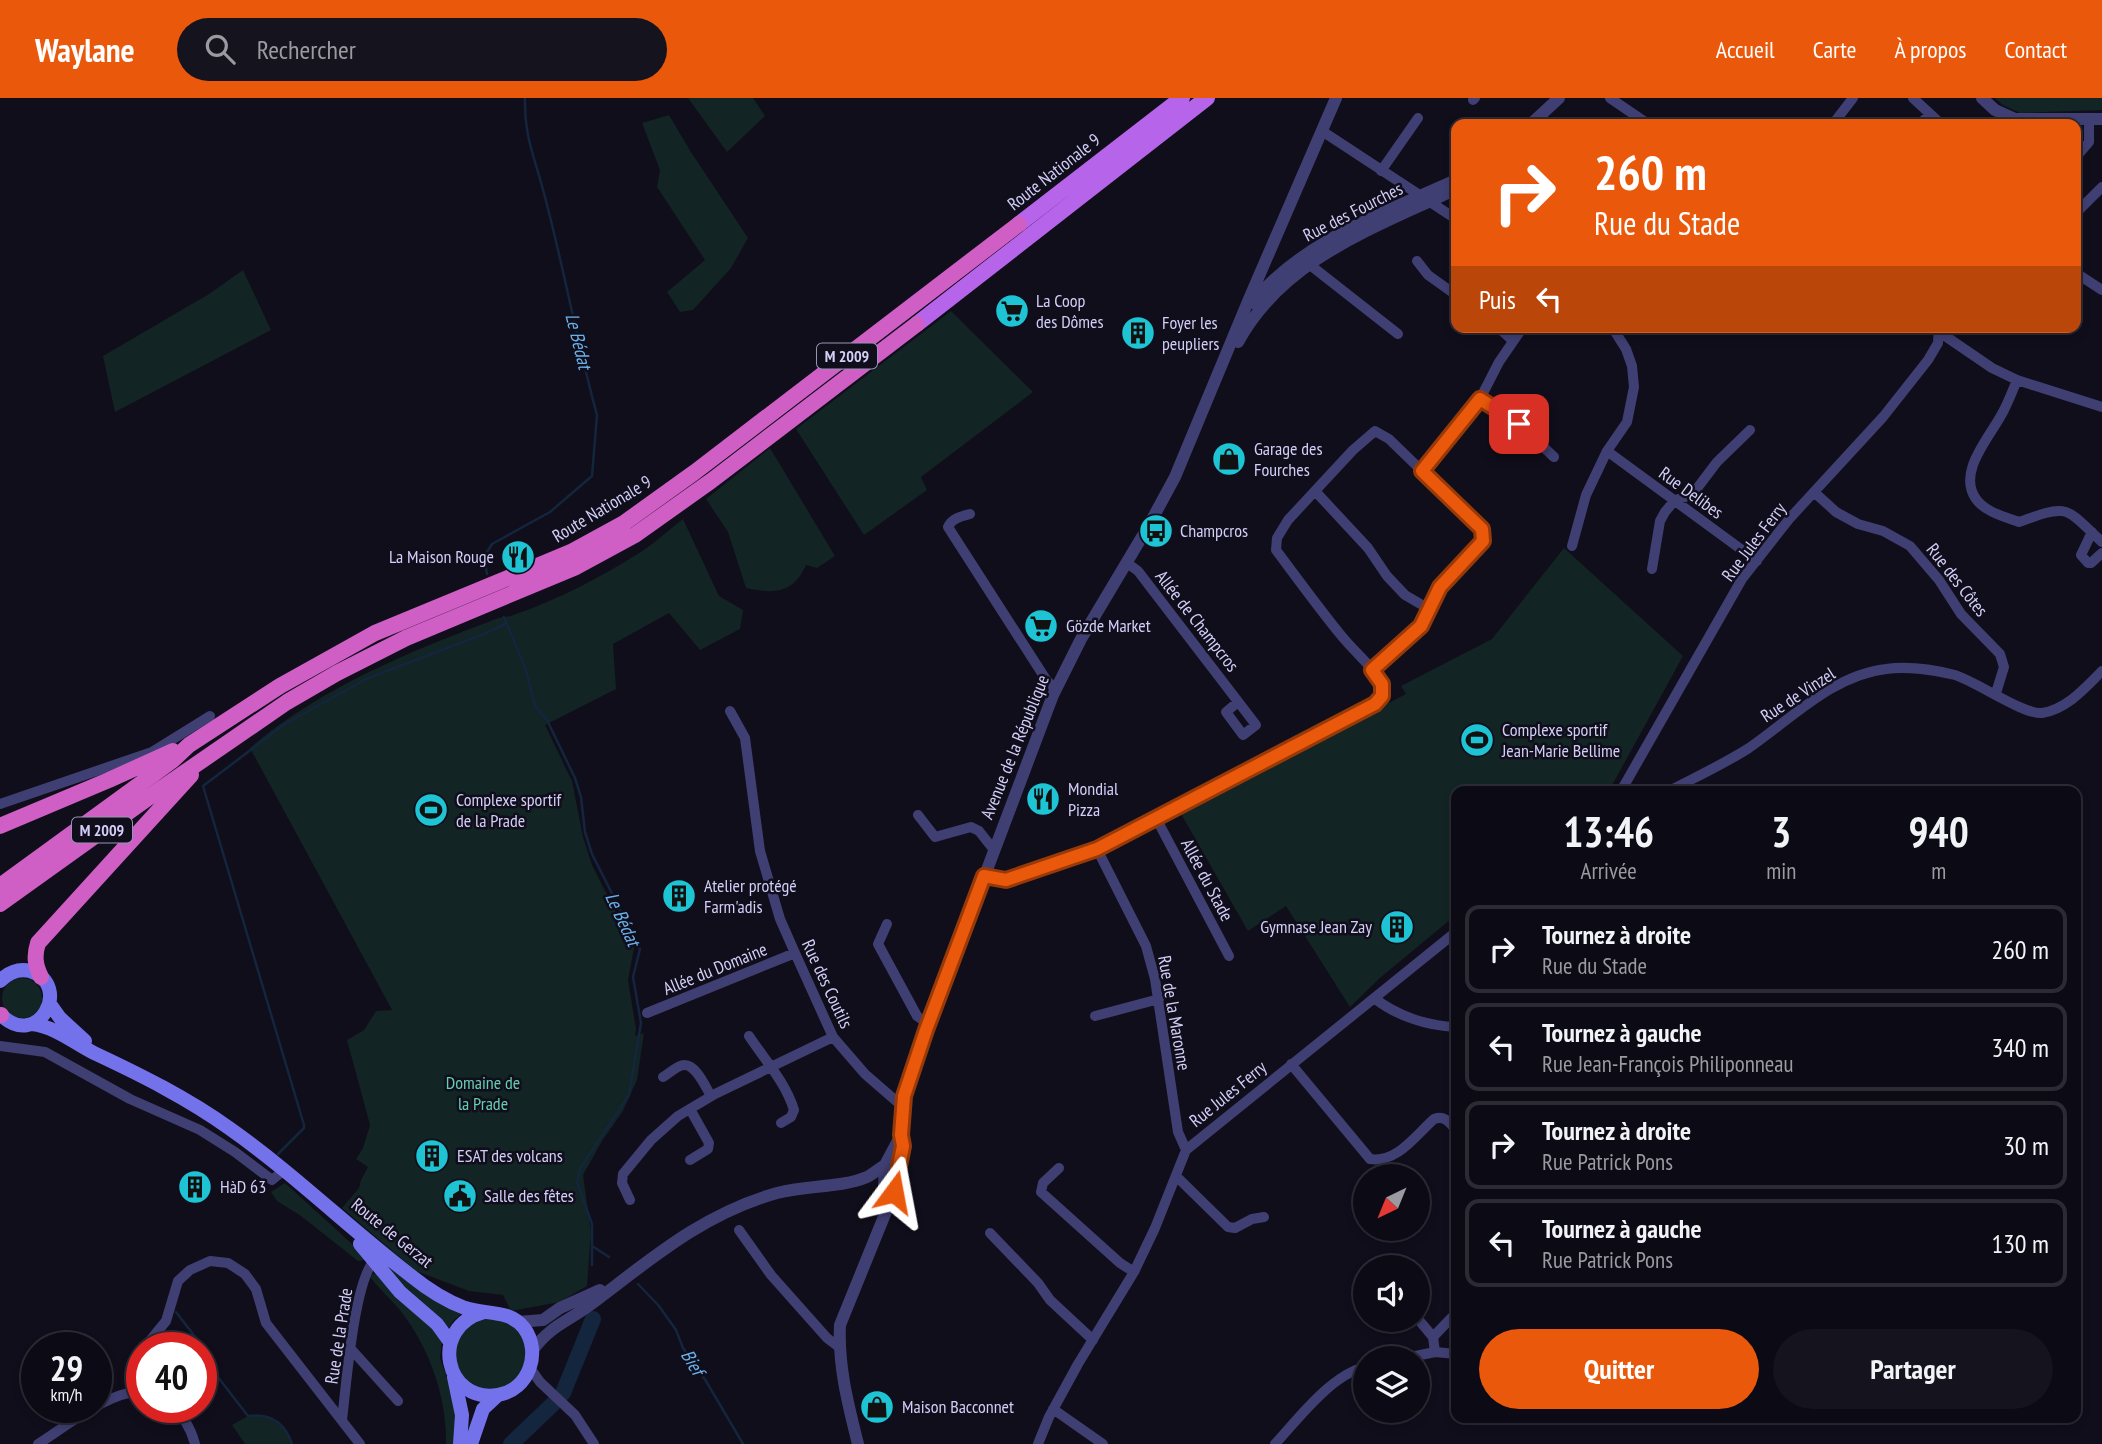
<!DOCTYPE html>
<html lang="fr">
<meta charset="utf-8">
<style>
:root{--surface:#0c0a14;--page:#15131d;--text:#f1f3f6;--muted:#9a9aa0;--line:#2c2b34;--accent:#ea580c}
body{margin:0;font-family:"PT Sans Narrow",sans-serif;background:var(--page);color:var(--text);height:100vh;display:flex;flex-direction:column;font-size:26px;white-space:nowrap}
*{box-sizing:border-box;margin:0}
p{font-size:23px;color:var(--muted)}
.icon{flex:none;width:38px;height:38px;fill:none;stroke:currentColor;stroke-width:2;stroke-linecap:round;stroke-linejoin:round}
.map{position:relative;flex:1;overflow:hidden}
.panel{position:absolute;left:1451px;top:688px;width:630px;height:637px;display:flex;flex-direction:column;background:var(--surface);border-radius:14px;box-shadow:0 4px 10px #0003,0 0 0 2px var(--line)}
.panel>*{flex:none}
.top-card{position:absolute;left:1451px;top:21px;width:630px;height:214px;border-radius:14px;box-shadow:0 4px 10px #0003,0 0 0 2px var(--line);background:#ea580c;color:#fff;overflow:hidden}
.needle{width:46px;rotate:223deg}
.tools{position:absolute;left:1353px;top:1066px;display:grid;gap:14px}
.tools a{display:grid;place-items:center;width:77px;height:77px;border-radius:50%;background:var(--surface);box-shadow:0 4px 10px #0003,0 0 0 2px var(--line);font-size:35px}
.speed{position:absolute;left:21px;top:1234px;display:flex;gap:14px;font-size:35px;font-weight:700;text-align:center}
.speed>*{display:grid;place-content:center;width:91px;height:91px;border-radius:50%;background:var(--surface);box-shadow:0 4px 10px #0003,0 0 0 2px var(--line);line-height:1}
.speed small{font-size:18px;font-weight:400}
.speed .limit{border:10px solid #d22;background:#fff;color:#111}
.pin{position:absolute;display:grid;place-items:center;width:60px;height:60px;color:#fff;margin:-30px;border-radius:14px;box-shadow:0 4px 10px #0006}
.me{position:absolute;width:77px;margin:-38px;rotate:13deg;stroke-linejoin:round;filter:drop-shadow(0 0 5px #0008)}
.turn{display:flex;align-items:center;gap:24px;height:147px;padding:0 28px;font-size:32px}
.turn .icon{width:91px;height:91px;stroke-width:2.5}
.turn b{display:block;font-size:49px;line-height:60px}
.then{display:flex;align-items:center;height:66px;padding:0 28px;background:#0003;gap:14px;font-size:26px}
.eta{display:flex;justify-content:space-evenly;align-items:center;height:119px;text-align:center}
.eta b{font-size:42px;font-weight:700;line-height:49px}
.primary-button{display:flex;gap:14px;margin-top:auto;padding:14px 28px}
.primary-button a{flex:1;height:80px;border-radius:42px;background:var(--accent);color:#fff;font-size:28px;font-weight:700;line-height:80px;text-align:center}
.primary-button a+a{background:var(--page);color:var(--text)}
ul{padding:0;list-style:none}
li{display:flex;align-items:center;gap:21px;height:88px;margin:0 14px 10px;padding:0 14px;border:4px solid var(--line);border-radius:14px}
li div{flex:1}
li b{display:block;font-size:26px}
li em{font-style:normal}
header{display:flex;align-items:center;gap:42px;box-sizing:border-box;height:98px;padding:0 35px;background:var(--accent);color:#fff}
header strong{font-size:33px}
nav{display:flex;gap:38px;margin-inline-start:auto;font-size:24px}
.search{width:490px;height:63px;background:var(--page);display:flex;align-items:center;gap:18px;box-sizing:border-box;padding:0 24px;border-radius:38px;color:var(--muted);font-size:26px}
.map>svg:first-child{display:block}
</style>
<header>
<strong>Waylane</strong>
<div class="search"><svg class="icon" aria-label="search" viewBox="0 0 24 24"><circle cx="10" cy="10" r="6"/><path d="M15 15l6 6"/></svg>Rechercher</div>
<nav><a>Accueil</a><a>Carte</a><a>À propos</a><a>Contact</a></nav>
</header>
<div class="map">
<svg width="2102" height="1346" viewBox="0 0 2102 1346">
<rect width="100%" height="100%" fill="#100e1b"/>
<path fill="#122423" d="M688,0H753L765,18L727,54Z
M1995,0H2102V12L2020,15L2003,7Z
M669,17L691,54L748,140L731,170L693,212L680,214L667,194L705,162L657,89L660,72L642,25Z
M243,172L271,232L115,314L103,258L209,196Z
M951,213L1033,294L921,379L927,392L864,437L796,331Z
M770,350L835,458L817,470L806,467C793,496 774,496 746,490L728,434L706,401Z
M683,421L719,498L743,512L740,531L700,552L669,515L613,546L616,591L545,627L572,683L583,739L592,767L634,850L628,882L636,931L635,938L644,935L637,982L623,1013L602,1043L583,1077L591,1134L587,1188L560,1204L511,1213L503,1197L469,1193L416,1173L342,1110L359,1090L361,1082L368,1069L356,1061L363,1050L370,1027L347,942L364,932L376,913L392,912L250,650C319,590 411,553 496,521C502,519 510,519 516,516C557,502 599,480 636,457C653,447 667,433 683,421Z
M1564,450L1683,558L1609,693H1456V817L1381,879L1350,909L1286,808L1248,833L1180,714L1406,596L1401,588L1492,541Z
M2 900a20 20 0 1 1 40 0a20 20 0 1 1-40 0Z
M285,1085L362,1155L364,1162L358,1163L301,1118L277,1103L271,1094Z
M378,1156L463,1214L453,1223L447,1233L403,1191Z
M380,1174L426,1221L442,1243L440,1260L456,1304V1346H446C447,1299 429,1248 399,1211C390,1200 378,1190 370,1179L373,1176Z
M454 1256a36 36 0 1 1 72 0a36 36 0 1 1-72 0Z
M262,1317C278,1321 287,1330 292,1346H245L232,1327L248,1318Z"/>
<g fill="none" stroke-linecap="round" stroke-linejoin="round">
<path stroke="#14253e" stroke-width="2.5" d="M487,476L484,459L492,446L550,414L592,378L597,317C576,241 563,164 542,88C533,55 524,36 525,0
M504,519L526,572L535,608L547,622L575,680L581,699L585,734L592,756L640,851L633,879L641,925L629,997L581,1069L577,1084L592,1126V1167
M278,1056L304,1030V1027L203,688L285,626L366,581L484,536L507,525
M592,1148L609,1159
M638,1186L659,1208L676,1232L683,1250L706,1283L743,1346
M176,1214L203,1249L207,1265L248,1318C270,1315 285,1325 292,1346"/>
<path stroke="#14253e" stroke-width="16" d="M563,1295L593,1221
M511,1346L553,1306"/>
<path stroke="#403f73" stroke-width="10" d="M1610,0L1648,26
M1913,0L1941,26
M1473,2L1475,0
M1833,26L1853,0
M1920,26L1930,16
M1322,33L1456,121
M2076,59L2089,44V21
M1381,73L1418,20
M2076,115L2102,89
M1305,163L1398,236
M1417,163L1428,177L1456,197
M2076,175L2102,192
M1498,229L1512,242
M1932,229L1992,270L2017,282L2102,309
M2017,282C2013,292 2009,302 2004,312C1992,337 1956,373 1976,401C1985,414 2005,419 2019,424C2069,406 2064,408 2102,444
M1480,301L1519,326L1554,359
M1607,353L1757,463
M1422,373L1480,301L1499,264L1523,229
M1315,393L1368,450L1387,478L1405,497L1429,511
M1814,394L1836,414L1858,426L1883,433L1910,448L1939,482L1961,516L2000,556L2004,569L1996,595
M970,416C962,418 952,420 948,429L1047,583L1056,591
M2092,434L2081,457L2088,465H2091L2102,455
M1572,448L1586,397L1607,353L1627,324L1634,289L1632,268L1626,251L1612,229
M1127,465L1138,473L1256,627L1243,637L1226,614L1238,604
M1652,471L1660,423L1665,414L1675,402L1692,397L1717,364L1750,332
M730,613L745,640L760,753L780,821L795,855L833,939L865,976L903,1009
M1621,693L1742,481L1790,420L1883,319L1928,262L1938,245L1939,229
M1669,693C1696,679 1724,666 1749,650C1791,621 1833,577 1886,571C1907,568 1935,572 1955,577C1977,584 2024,617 2042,615C2067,611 2085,590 2102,573
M0,706L152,654L210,618
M918,717L935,739L971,729L979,733L994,752
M1156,720L1229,858
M1097,751L1146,848L1155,881L1178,1034L1186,1052
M984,778L1006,782L1097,751L1375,606L1382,598C1382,590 1382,584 1377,577C1366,563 1351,550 1340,536C1318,509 1297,480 1276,452L1277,440L1288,422L1353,352L1375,333L1389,341L1482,431L1483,443L1440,489L1421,528L1372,572
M887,826L878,846L917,918L928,926
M1374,900C1397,918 1427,928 1456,929
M647,915L795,855
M1095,918L1159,901
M749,938C765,962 786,985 794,1012L791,1019L781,1025
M0,948L45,954L130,1001L200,1032L235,1054L272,1082L283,1073
M1291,966L1370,1061C1397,1065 1415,1038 1434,1021C1445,1017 1449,1024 1456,1032
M663,979C668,976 678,967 684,967C696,966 706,990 711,998
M690,1062L708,1051L709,1045L690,1011
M1059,1070L1043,1085L1041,1094L1120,1165L1134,1174
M1176,1078L1228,1129L1235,1130L1252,1121L1264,1119
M630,1102L622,1085L623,1076L651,1042L678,1018L715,996L833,939
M739,1132L771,1177L827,1240L839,1249
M990,1135L1038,1185L1050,1202L1093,1242
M1418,1221L1433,1239
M144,1250L166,1223L178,1183L190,1172L210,1163L228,1165L245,1176L256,1191L266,1225L360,1346
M351,1251L398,1303
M1435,1254L1433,1239L1456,1215
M1406,1260L1435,1254L1456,1256
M530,1270L540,1284L575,1317L594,1346
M133,1293L135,1265L142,1252
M172,1309C185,1319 191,1331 195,1346
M1053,1311L1103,1346
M342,1322C346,1290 354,1181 375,1162
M38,1346C61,1332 116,1288 142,1295
M1038,1346L1049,1319L1078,1266L1134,1174L1155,1130L1186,1052L1456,834
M1275,1346C1298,1321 1331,1277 1365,1269"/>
<path stroke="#403f73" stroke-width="12" d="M1982,0L1995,12L2015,21H2102
M1531,26L1559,0
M1252,205C1302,143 1386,114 1456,82
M1238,244C1284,160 1375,130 1456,91
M889,1108L884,1088L885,1067L901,1037
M518,1224L543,1222L560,1210L600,1192
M532,1253C550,1228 567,1224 590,1207C650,1162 702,1116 777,1095C806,1087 841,1090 867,1079C873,1076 879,1071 885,1067
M858,1346C848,1306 838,1268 840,1227L894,1094L903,1048L901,1037L904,997L911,973L1053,597L1081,541L1149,427L1175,379L1249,201L1336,0"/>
<path stroke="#7372eb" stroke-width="14" d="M0,883C8,875 18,870 30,873C74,887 37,954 0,916
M50,906L60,920L85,943
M32,926C56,929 74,945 94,955C141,977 187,1000 229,1030C293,1075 349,1130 410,1177C426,1190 446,1203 465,1210C486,1217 509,1211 524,1230C542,1254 529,1292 498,1297C445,1306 428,1229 484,1214
M360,1146L400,1194L437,1226L450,1244
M454,1279L462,1317L460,1346
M471,1346L483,1311L498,1297"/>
<path stroke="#b664e9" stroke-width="16" d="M1019,126L1182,0
M917,226L1207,0"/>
<path stroke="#cf5fc4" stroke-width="16" d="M0,728L109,682L173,653
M0,788L173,662L189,647L280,588L375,535L571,454L624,425L695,374L1019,126
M0,806L162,690L287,604L337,575L406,540L576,469L635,437L711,383L917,226
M41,879C35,867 34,858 38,845L191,677
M0,917H1"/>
</g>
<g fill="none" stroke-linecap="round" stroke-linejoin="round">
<g stroke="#983908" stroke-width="18">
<path id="route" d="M894,1094L903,1048L901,1037L904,998L926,932L984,778L1006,782L1097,751L1375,606L1382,598V586L1372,572L1421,528L1440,489L1483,443L1482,431L1422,373L1480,301L1519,326"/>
</g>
<use href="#route" stroke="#ea580c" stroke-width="12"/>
</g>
<defs>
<g id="supermarket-disc" transform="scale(1.75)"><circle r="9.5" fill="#1ec4d4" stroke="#100e1b"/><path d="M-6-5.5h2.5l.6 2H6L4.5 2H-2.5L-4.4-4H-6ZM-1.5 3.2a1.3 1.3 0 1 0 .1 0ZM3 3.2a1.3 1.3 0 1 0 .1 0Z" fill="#111"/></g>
<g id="building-disc" transform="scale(1.75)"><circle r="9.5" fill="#1ec4d4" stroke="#100e1b"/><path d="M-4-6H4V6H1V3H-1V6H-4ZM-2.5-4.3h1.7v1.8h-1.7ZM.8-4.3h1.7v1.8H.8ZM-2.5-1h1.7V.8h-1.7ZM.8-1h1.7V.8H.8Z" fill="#111"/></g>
<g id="shop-disc" transform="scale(1.75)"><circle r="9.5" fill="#1ec4d4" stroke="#100e1b"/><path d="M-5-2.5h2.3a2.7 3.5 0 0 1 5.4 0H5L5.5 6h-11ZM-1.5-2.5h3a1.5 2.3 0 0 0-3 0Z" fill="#111"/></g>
<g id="bus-disc" transform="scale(1.75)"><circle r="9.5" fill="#1ec4d4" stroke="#100e1b"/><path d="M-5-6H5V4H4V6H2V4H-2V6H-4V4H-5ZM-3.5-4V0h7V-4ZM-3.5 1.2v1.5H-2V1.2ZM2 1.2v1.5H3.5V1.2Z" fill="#111"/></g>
<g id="restaurant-disc" transform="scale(1.75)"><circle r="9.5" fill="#1ec4d4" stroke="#100e1b"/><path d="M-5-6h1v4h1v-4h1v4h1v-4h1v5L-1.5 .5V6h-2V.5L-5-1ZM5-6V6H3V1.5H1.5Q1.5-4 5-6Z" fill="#111"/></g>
<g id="stadium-disc" transform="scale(1.75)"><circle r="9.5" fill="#1ec4d4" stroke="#100e1b"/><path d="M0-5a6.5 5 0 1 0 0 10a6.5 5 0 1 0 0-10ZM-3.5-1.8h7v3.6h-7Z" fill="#111"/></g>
<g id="civic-disc" transform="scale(1.75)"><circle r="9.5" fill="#1ec4d4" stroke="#100e1b"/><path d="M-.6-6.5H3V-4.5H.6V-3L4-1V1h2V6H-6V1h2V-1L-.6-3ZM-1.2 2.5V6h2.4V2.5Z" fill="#111"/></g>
</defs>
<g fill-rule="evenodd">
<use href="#supermarket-disc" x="1012" y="213"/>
<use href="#building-disc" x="1138" y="235"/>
<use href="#shop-disc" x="1229" y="361"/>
<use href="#bus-disc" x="1156" y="433"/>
<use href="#restaurant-disc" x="518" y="459"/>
<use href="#supermarket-disc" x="1041" y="528"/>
<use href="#stadium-disc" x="1477" y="642"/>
<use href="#restaurant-disc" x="1043" y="701"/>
<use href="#stadium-disc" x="431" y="712"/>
<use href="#building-disc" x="679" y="798"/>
<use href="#building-disc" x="1397" y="829"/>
<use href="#building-disc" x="432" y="1058"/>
<use href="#building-disc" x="195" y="1089"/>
<use href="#civic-disc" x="460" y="1098"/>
<use href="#shop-disc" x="877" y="1309"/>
</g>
<g text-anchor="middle" stroke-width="5" stroke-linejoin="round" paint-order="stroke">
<g fill="#100e1b" stroke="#9894b6" stroke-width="2">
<rect x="817" y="245.5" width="60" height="25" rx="5"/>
<rect x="72" y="719.5" width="60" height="25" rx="5"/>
</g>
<g font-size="16" font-weight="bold" fill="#d2cef8">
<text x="847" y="264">M 2009</text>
<text x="102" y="738">M 2009</text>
</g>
<g font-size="18" fill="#d2cef8" stroke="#100e1b">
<text transform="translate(1054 74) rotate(-38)" y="6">Route Nationale 9</text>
<text transform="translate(1353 114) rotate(-27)" y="6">Rue des Fourches</text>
<text transform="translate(1691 395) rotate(36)" y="6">Rue Delibes</text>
<text transform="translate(602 411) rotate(-31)" y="6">Route Nationale 9</text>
<text transform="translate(1754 444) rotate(-53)" y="6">Rue Jules Ferry</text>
<text transform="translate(1957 482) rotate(52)" y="6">Rue des Côtes</text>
<text transform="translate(1197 523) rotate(52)" y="6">Allée de Champcros</text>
<text transform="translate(1798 597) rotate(-33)" y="6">Rue de Vinzel</text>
<text transform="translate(1015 649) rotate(-68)" y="6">Avenue de la République</text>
<text transform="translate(1207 782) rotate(62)" y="6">Allée du Stade</text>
<text transform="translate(715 871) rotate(-22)" y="6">Allée du Domaine</text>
<text transform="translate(827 886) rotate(65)" y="6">Rue des Coutils</text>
<text transform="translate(1174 915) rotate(80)" y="6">Rue de la Maronne</text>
<text transform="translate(1228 996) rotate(-39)" y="6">Rue Jules Ferry</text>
<text transform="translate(392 1135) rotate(39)" y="6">Route de Gerzat</text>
<text transform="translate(339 1238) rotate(-81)" y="6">Rue de la Prade</text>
</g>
<g font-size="18" fill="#d2cef8" stroke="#100e1b" text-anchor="start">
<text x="1036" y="209">La Coop<tspan x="1036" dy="21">des Dômes</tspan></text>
<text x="1162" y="231">Foyer les<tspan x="1162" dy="21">peupliers</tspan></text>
<text x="1254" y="357">Garage des<tspan x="1254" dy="21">Fourches</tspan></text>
<text x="1180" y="439">Champcros</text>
<text x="494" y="465" text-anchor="end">La Maison Rouge</text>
<text x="1066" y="534">Gözde Market</text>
<text x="1502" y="638">Complexe sportif<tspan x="1502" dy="21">Jean-Marie Bellime</tspan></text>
<text x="1068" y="697">Mondial<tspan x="1068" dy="21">Pizza</tspan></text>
<text x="456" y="708">Complexe sportif<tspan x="456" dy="21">de la Prade</tspan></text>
<text x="704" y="794">Atelier protégé<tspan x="704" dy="21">Farm'adis</tspan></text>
<text x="1372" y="835" text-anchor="end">Gymnase Jean Zay</text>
<text x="457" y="1064">ESAT des volcans</text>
<text x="220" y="1095">HàD 63</text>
<text x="484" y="1104">Salle des fêtes</text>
<text x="902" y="1315">Maison Bacconnet</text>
</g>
<g font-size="18" fill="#65cdb2" stroke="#100e1b">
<text x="483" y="991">Domaine de<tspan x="483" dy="21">la Prade</tspan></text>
</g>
<g font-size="19" font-style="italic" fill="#6ab1ea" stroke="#100e1b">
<text transform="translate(579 243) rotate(76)" y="7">Le Bédat</text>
<text transform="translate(623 821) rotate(65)" y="7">Le Bédat</text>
<text transform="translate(693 1264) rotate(59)" y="7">Bief</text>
</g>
</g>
</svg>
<div class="tools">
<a><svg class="needle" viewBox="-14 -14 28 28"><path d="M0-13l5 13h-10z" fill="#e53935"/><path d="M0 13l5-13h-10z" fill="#9a9aa0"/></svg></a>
<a><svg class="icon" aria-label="sound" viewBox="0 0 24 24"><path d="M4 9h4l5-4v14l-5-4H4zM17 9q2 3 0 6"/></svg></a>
<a><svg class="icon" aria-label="layers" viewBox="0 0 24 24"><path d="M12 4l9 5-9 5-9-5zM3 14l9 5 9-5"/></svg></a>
</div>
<div class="speed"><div>29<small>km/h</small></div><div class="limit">40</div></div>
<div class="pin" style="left:1519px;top:326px;background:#d93025"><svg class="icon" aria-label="arrive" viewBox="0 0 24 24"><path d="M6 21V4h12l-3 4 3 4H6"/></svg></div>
<svg class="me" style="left:894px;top:1094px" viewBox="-20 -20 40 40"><path d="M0-17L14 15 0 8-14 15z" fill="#ea580c" stroke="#fff" stroke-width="4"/></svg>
<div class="top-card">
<div class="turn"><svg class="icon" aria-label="right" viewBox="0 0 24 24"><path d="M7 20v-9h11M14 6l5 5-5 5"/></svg><div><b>260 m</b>Rue du Stade</div></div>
<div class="then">Puis<svg class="icon" aria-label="left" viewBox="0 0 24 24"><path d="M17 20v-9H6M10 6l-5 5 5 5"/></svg></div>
</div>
<section class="panel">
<div class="eta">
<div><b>13:46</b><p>Arrivée</p></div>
<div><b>3</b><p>min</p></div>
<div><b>940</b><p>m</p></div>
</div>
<ul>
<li><svg class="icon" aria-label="right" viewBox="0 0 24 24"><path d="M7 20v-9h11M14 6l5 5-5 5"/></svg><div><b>Tournez à droite</b><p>Rue du Stade</p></div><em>260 m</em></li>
<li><svg class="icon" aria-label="left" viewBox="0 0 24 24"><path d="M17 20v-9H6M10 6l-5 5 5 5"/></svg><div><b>Tournez à gauche</b><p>Rue Jean-François Philiponneau</p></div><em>340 m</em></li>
<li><svg class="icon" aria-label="right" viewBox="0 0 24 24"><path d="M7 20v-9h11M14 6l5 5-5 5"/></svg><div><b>Tournez à droite</b><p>Rue Patrick Pons</p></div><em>30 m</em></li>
<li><svg class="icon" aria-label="left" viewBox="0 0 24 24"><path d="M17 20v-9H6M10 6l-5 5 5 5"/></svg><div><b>Tournez à gauche</b><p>Rue Patrick Pons</p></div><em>130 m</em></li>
</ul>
<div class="primary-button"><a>Quitter</a><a>Partager</a></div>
</section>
</div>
